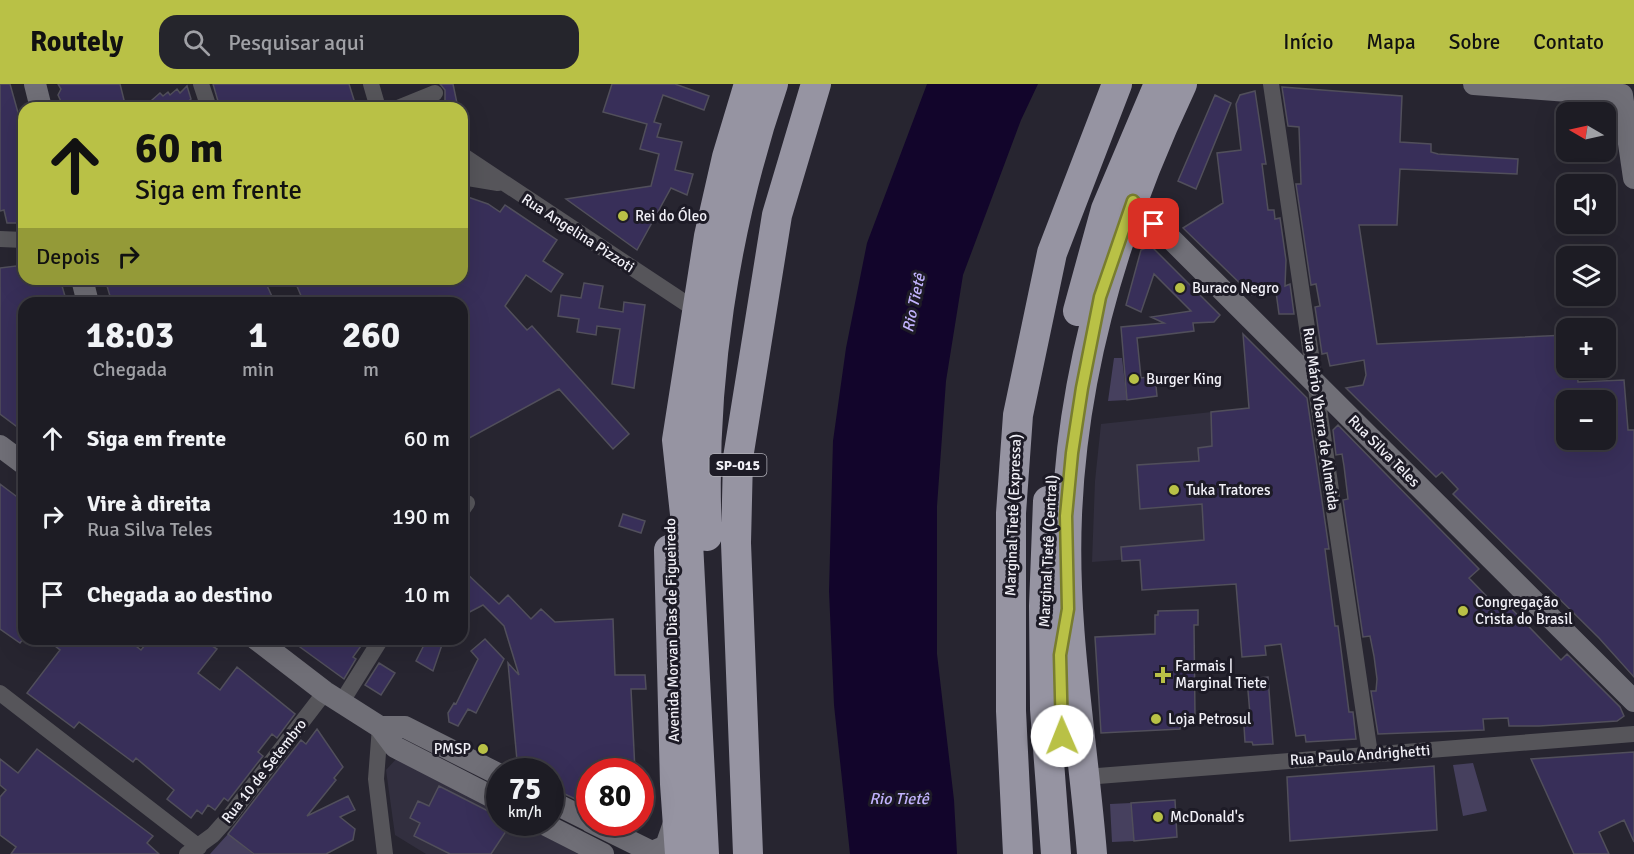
<!DOCTYPE html>
<html lang="pt">
<meta charset="utf-8">
<style>
:root{--surface:#1d1c24;--page:#25252c;--text:#f1f3f6;--muted:#a0a1a6;--line:#3b3a41;--accent:#b9c146}
body{margin:0;font-family:Signika,sans-serif;background:var(--page);color:var(--text);height:100vh;display:flex;flex-direction:column;font-size:22px;white-space:nowrap}
*{box-sizing:border-box;margin:0}
p{font-size:20px;color:var(--muted)}
.icon{flex:none;width:33px;height:33px;fill:none;stroke:currentColor;stroke-width:2;stroke-linecap:round;stroke-linejoin:round}
.map{position:relative;flex:1;overflow:hidden}
.side{position:absolute;left:18px;top:213px;width:450px;height:348px;display:flex;flex-direction:column;background:var(--surface);border-radius:18px;box-shadow:0 6px 24px #0002,0 0 0 2px var(--line)}
.side>*{flex:none}
.banner{position:absolute;left:18px;top:18px;width:450px;height:183px;border-radius:18px;box-shadow:0 6px 24px #0002,0 0 0 2px var(--line);background:#b9c146;color:#111;overflow:hidden}
.needle{width:39px;rotate:279deg}
.controls{position:absolute;left:1556px;top:18px;display:grid;gap:12px}
.controls a{display:grid;place-items:center;width:60px;height:60px;border-radius:12px;background:var(--surface);box-shadow:0 6px 24px #0002,0 0 0 2px var(--line);font-size:30px}
.speed{position:absolute;left:486px;top:674px;display:flex;gap:12px;font-size:30px;font-weight:700;text-align:center}
.speed>*{display:grid;place-content:center;width:78px;height:78px;border-radius:50%;background:var(--surface);box-shadow:0 6px 24px #0002,0 0 0 2px var(--line);line-height:1}
.speed small{font-size:15px;font-weight:400}
.speed .limit{border:9px solid #d22;background:#fff;color:#111}
.pin{position:absolute;display:grid;place-items:center;width:51px;height:51px;color:#fff;margin:-26px;border-radius:12px;box-shadow:0 3px 9px #0006}
.me{position:absolute;width:66px;margin:-33px;rotate:359deg;stroke-linejoin:round;filter:drop-shadow(0 0 4px #0008)}
.turn{display:flex;align-items:center;gap:21px;height:126px;padding:0 18px;font-size:27px}
.turn .icon{width:78px;height:78px;stroke-width:2.5}
.turn b{display:block;font-size:42px;line-height:51px}
.then{display:flex;align-items:center;height:57px;padding:0 18px;background:#0003;gap:12px;font-size:22px}
.eta{display:flex;justify-content:space-evenly;align-items:center;height:102px;text-align:center}
.eta b{font-size:36px;font-weight:800;line-height:42px}
ul{padding:0;list-style:none}
li{display:flex;align-items:center;gap:18px;height:78px;padding:0 18px}
li div{flex:1}
li b{display:block;font-size:22px}
li em{font-style:normal}
header{display:flex;align-items:center;gap:36px;box-sizing:border-box;height:84px;padding:0 30px;background:var(--accent);color:#111}
header strong{font-size:28px}
nav{display:flex;gap:33px;margin-inline-start:auto;font-size:21px}
.search{width:420px;height:54px;background:var(--page);display:flex;align-items:center;gap:15px;box-sizing:border-box;padding:0 21px;border-radius:18px;color:var(--muted);font-size:22px}
.map>svg:first-child{display:block}
</style>
<header>
<strong>Routely</strong>
<div class="search"><svg class="icon" aria-label="search" viewBox="0 0 24 24"><circle cx="10" cy="10" r="6"/><path d="M15 15l6 6"/></svg>Pesquisar aqui</div>
<nav><a>Início</a><a>Mapa</a><a>Sobre</a><a>Contato</a></nav>
</header>
<div class="map">
<svg width="1634" height="770" viewBox="0 0 1634 770">
<rect width="100%" height="100%" fill="#272530"/>
<path fill="#322f3f" d="M1249,324L1260,465L1092,478L1095,397L1101,340Z
M397,674L499,728L500,738H518L578,770H426L395,751L386,686Z"/>
<path fill="#46405e" d="M1114,274H1122L1127,316L1108,317Z
M1473,679L1487,727L1463,732L1453,681Z
M1131,719L1134,757L1112,758L1110,720Z
M228,750L253,770H210Z"/>
<path fill="#12052b" d="M927,0H1038L1021,36L963,191L946,297L937,422V570L954,716L957,770H850L834,621L829,507L833,357L846,264L867,159Z"/>
<path fill="#382f59" stroke="#514f5b" stroke-width="1.5" fill-rule="evenodd" d="M0,0H10L24,50V139H7L4,126L0,127Z
M58,0H120L126,24H64L58,11L61,5Z
M213,0H349L354,16L349,24H220Z
M440,0H453L458,24H445V6Z
M612,0H675L709,12L704,26L663,11L654,38L661,40L657,53L682,58L675,86L693,90L687,111L671,104L637,166L566,115L651,102L659,70L640,65L647,40L603,28Z
M187,2L191,15L181,24H143L160,9L163,12L168,8L170,11L177,5L180,9Z
M1282,3L1402,12L1400,58L1431,60V68L1438,70L1518,75L1517,90L1400,85L1397,141H1359L1377,260L1566,251V284H1577L1578,298L1624,296L1628,346H1634V593L1599,554L1453,410L1458,405L1442,388L1436,393L1346,304L1363,301L1366,291L1364,276L1330,282L1327,269L1322,270L1315,223L1320,222L1316,200L1311,201L1296,100H1301L1299,43L1288,42ZM1566,316H1605V356H1566Z
M1255,7L1266,80H1262L1268,126H1274L1275,135L1280,134L1286,176L1285,202L1290,200L1294,230H1279L1276,208L1252,211L1183,144L1223,119L1217,69L1241,66L1236,20L1240,11Z
M1215,11L1231,19L1196,105L1178,97Z
M462,111L488,120L500,128L505,121L557,156L543,177L563,190L551,208L526,191L505,222L527,246L532,242L629,350L613,365L559,305L462,358V219H304L294,195H462Z
M1151,162L1220,231L1214,238L1193,239L1194,247L1137,254L1141,294L1155,292L1157,312L1127,316L1121,243L1164,239L1151,233L1191,227L1154,190L1141,228L1126,221L1141,166Z
M24,181V195H60L67,219H24V348L0,330V184Z
M105,195H264L275,219H112Z
M584,199L603,202L599,224L623,228L624,218L645,221L634,304L612,300L620,245L597,242L596,251L577,248L579,235L558,232L561,211L581,214Z
M1243,250L1307,314L1329,465H1325L1335,542H1338L1349,628H1353L1356,655L1306,658L1305,651L1296,652L1281,560L1265,562L1266,571L1242,573L1236,500L1142,506L1140,476L1122,477L1121,463L1204,456L1202,420L1140,425L1137,381L1199,377L1198,364L1212,362L1211,328L1249,324Z
M1338,341L1479,485L1469,494L1498,524L1506,519L1561,576L1567,570L1620,623L1624,632L1617,637L1539,642H1509L1508,634L1483,635L1484,646L1378,650L1371,607H1376L1377,595L1374,572L1370,552L1363,553L1343,416L1348,415L1344,382L1342,370L1336,371L1333,346Z
M0,400L24,418V554L20,559L0,545Z
M623,430L645,437L641,449L619,442Z
M462,485L499,520L508,511L531,535L541,525L555,538L613,535L615,591H645L646,605H631L635,687H590V722L550,703V687H518L508,579L519,591L504,542L483,521L462,532Z
M1198,526V541H1194L1195,632H1182L1180,645L1101,649L1095,553L1155,550V531H1158V527Z
M46,555H127L141,566L150,555H213L209,560L217,565L198,589L220,606L237,583L295,630L277,654L272,650L258,668L263,672L228,717L224,714L215,726L208,721L202,730L197,726L191,734L167,715L174,706L136,674L133,678L79,638L74,644L27,609L60,566Z
M289,555H366L353,573L356,575L344,595Z
M427,555H444L433,587L416,577Z
M485,555L504,575L476,629L468,625L458,642L449,638L448,629L454,619L456,620L478,575L471,567Z
M379,579L395,589L381,611L365,601Z
M1268,593L1273,660L1253,661L1252,658H1245L1244,642H1251L1247,595Z
M317,645L343,683L334,694L336,696L307,732L348,712L355,726L340,733L355,745L353,756L326,770H254L228,750L301,656L306,660Z
M37,665L153,752L147,759L159,770H11L16,763L0,751V713L6,706L0,701V675L18,689Z
M1634,668V758L1624,736L1599,748L1609,770H1574L1531,675Z
M1434,682L1437,746L1290,757L1287,693Z
M439,702L500,733V738H512L491,770H450L414,752L420,739L410,734L418,717L429,722Z
M1175,716L1177,753L1134,757L1131,719Z"/>
<g fill="none" stroke-linecap="round" stroke-linejoin="round">
<path stroke="#56555a" stroke-width="16" d="M201,0L209,24
M371,0L378,24
M1271,0L1370,670
M398,24L435,9
M462,71L696,226
M462,93L498,99
M0,155L24,156
M462,426L467,419
M0,609L199,763
M341,619L381,555
M380,643L376,695L385,770
M1085,693L1634,650
M187,770L213,751L229,733L325,608"/>
<path stroke="#706f77" stroke-width="22" d="M35,0L41,24
M1474,0L1622,11
M1622,11L1634,94
M1133,117L1634,617
M82,195L88,219
M0,362L24,380
M256,555L325,608L380,643L395,663L500,717
M380,643H405L500,691
M550,717L590,737
M540,738L603,770
M591,738L652,768L666,762L675,736"/>
<path stroke="#9694a2" stroke-width="30" d="M1078,227L1106,125L1159,0
M1048,417L1044,522L1045,625L1056,770
M707,452C700,301 724,143 773,0
M669,466L675,700L680,770
M704,770L688,458L677,356L709,152L727,73L749,0
M748,770L736,459L738,374L777,131L816,0
M1018,770L1011,627V429L1018,331L1052,169L1117,0
M1092,770C1083,658 1062,544 1067,431C1073,281 1118,135 1182,0"/>
</g>
<g fill="none" stroke-linecap="round" stroke-linejoin="round">
<g stroke="#787d2e" stroke-width="15">
<path id="route" d="M1062,652L1060,571L1068,525L1066,432L1072,369L1082,304L1100,213L1133,117L1154,140"/>
</g>
<use href="#route" stroke="#b9c146" stroke-width="10"/>
</g>
<g fill="#b9c146" stroke="#1d1b26" stroke-width="2">
<circle cx="623" cy="132" r="6"/>
<circle cx="1180" cy="204" r="6"/>
<circle cx="1134" cy="295" r="6"/>
<circle cx="1174" cy="406" r="6"/>
<circle cx="1463" cy="527" r="6"/>
<path d="M1160 582h6v6h6v6h-6v6h-6v-6h-6v-6h6z"/>
<circle cx="1156" cy="635" r="6"/>
<circle cx="483" cy="665" r="6"/>
<circle cx="1158" cy="733" r="6"/>
</g>
<g text-anchor="middle" stroke-width="6" stroke-linejoin="round" paint-order="stroke">
<rect fill="#1d1b26" stroke="#b1b0b8" stroke-width="1.5" x="709.5" y="370" width="57" height="22" rx="4.5"/>
<g font-size="14" font-weight="bold" fill="#f1f0f7">
<text x="738" y="386">SP-015</text>
</g>
<g font-size="15" fill="#f1f0f7" stroke="#1d1b26" text-anchor="start">
<text x="635" y="137">Rei do Óleo</text>
<text x="1192" y="209">Buraco Negro</text>
<text x="1146" y="300">Burger King</text>
<text x="1186" y="411">Tuka Tratores</text>
<text x="1475" y="523">Congregação<tspan x="1475" dy="17">Crista do Brasil</tspan></text>
<text x="1175" y="587">Farmais |<tspan x="1175" dy="17">Marginal Tiete</tspan></text>
<text x="1168" y="640">Loja Petrosul</text>
<text x="471" y="670" text-anchor="end">PMSP</text>
<text x="1170" y="738">McDonald's</text>
</g>
<g font-size="15" fill="#f1f0f7" stroke="#1d1b26">
<text transform="translate(578 149) rotate(33)" y="5">Rua Angelina Pizzoti</text>
<text transform="translate(1321 335) rotate(82)" y="5">Rua Mário Ybarra de Almeida</text>
<text transform="translate(1384 367) rotate(45)" y="5">Rua Silva Teles</text>
<text transform="translate(1013 431) rotate(-88)" y="5">Marginal Tietê (Expressa)</text>
<text transform="translate(1048 467) rotate(-87)" y="5">Marginal Tietê (Central)</text>
<text transform="translate(672 546) rotate(-91)" y="5">Avenida Morvan Dias de Figueiredo</text>
<text transform="translate(1360 671) rotate(-4)" y="5">Rua Paulo Andrighetti</text>
<text transform="translate(264 687) rotate(-52)" y="5">Rua 10 de Setembro</text>
</g>
<g font-size="16" font-style="italic" fill="#c2b3fd" stroke="#1d1b26">
<text transform="translate(913 219) rotate(-78)" y="6">Rio Tietê</text>
<text x="899" y="720">Rio Tietê</text>
</g>
</g>
</svg>
<div class="controls">
<a><svg class="needle" viewBox="-14 -14 28 28"><path d="M0-13l5 13h-10z" fill="#e53935"/><path d="M0 13l5-13h-10z" fill="#a0a1a6"/></svg></a>
<a><svg class="icon" aria-label="sound" viewBox="0 0 24 24"><path d="M4 9h4l5-4v14l-5-4H4zM17 9q2 3 0 6"/></svg></a>
<a><svg class="icon" aria-label="layers" viewBox="0 0 24 24"><path d="M12 4l9 5-9 5-9-5zM3 14l9 5 9-5"/></svg></a>
<a>+</a>
<a>−</a>
</div>
<div class="speed"><div>75<small>km/h</small></div><div class="limit">80</div></div>
<div class="pin" style="left:1154px;top:140px;background:#d93025"><svg class="icon" aria-label="arrive" viewBox="0 0 24 24"><path d="M6 21V4h12l-3 4 3 4H6"/></svg></div>
<svg class="me" style="left:1062px;top:652px" viewBox="-20 -20 40 40"><circle r="19" fill="#fff"/><path d="M0-13L10 11 0 6-10 11z" fill="#b9c146"/></svg>
<div class="banner">
<div class="turn"><svg class="icon" aria-label="ahead" viewBox="0 0 24 24"><path d="M12 20V5M6 11l6-6 6 6"/></svg><div><b>60 m</b>Siga em frente</div></div>
<div class="then">Depois<svg class="icon" aria-label="right" viewBox="0 0 24 24"><path d="M7 20v-9h11M14 6l5 5-5 5"/></svg></div>
</div>
<section class="side">
<div class="eta">
<div><b>18:03</b><p>Chegada</p></div>
<div><b>1</b><p>min</p></div>
<div><b>260</b><p>m</p></div>
</div>
<ul>
<li><svg class="icon" aria-label="ahead" viewBox="0 0 24 24"><path d="M12 20V5M6 11l6-6 6 6"/></svg><div><b>Siga em frente</b></div><em>60 m</em></li>
<li><svg class="icon" aria-label="right" viewBox="0 0 24 24"><path d="M7 20v-9h11M14 6l5 5-5 5"/></svg><div><b>Vire à direita</b><p>Rua Silva Teles</p></div><em>190 m</em></li>
<li><svg class="icon" aria-label="arrive" viewBox="0 0 24 24"><path d="M6 21V4h12l-3 4 3 4H6"/></svg><div><b>Chegada ao destino</b></div><em>10 m</em></li>
</ul>
</section>
</div>
